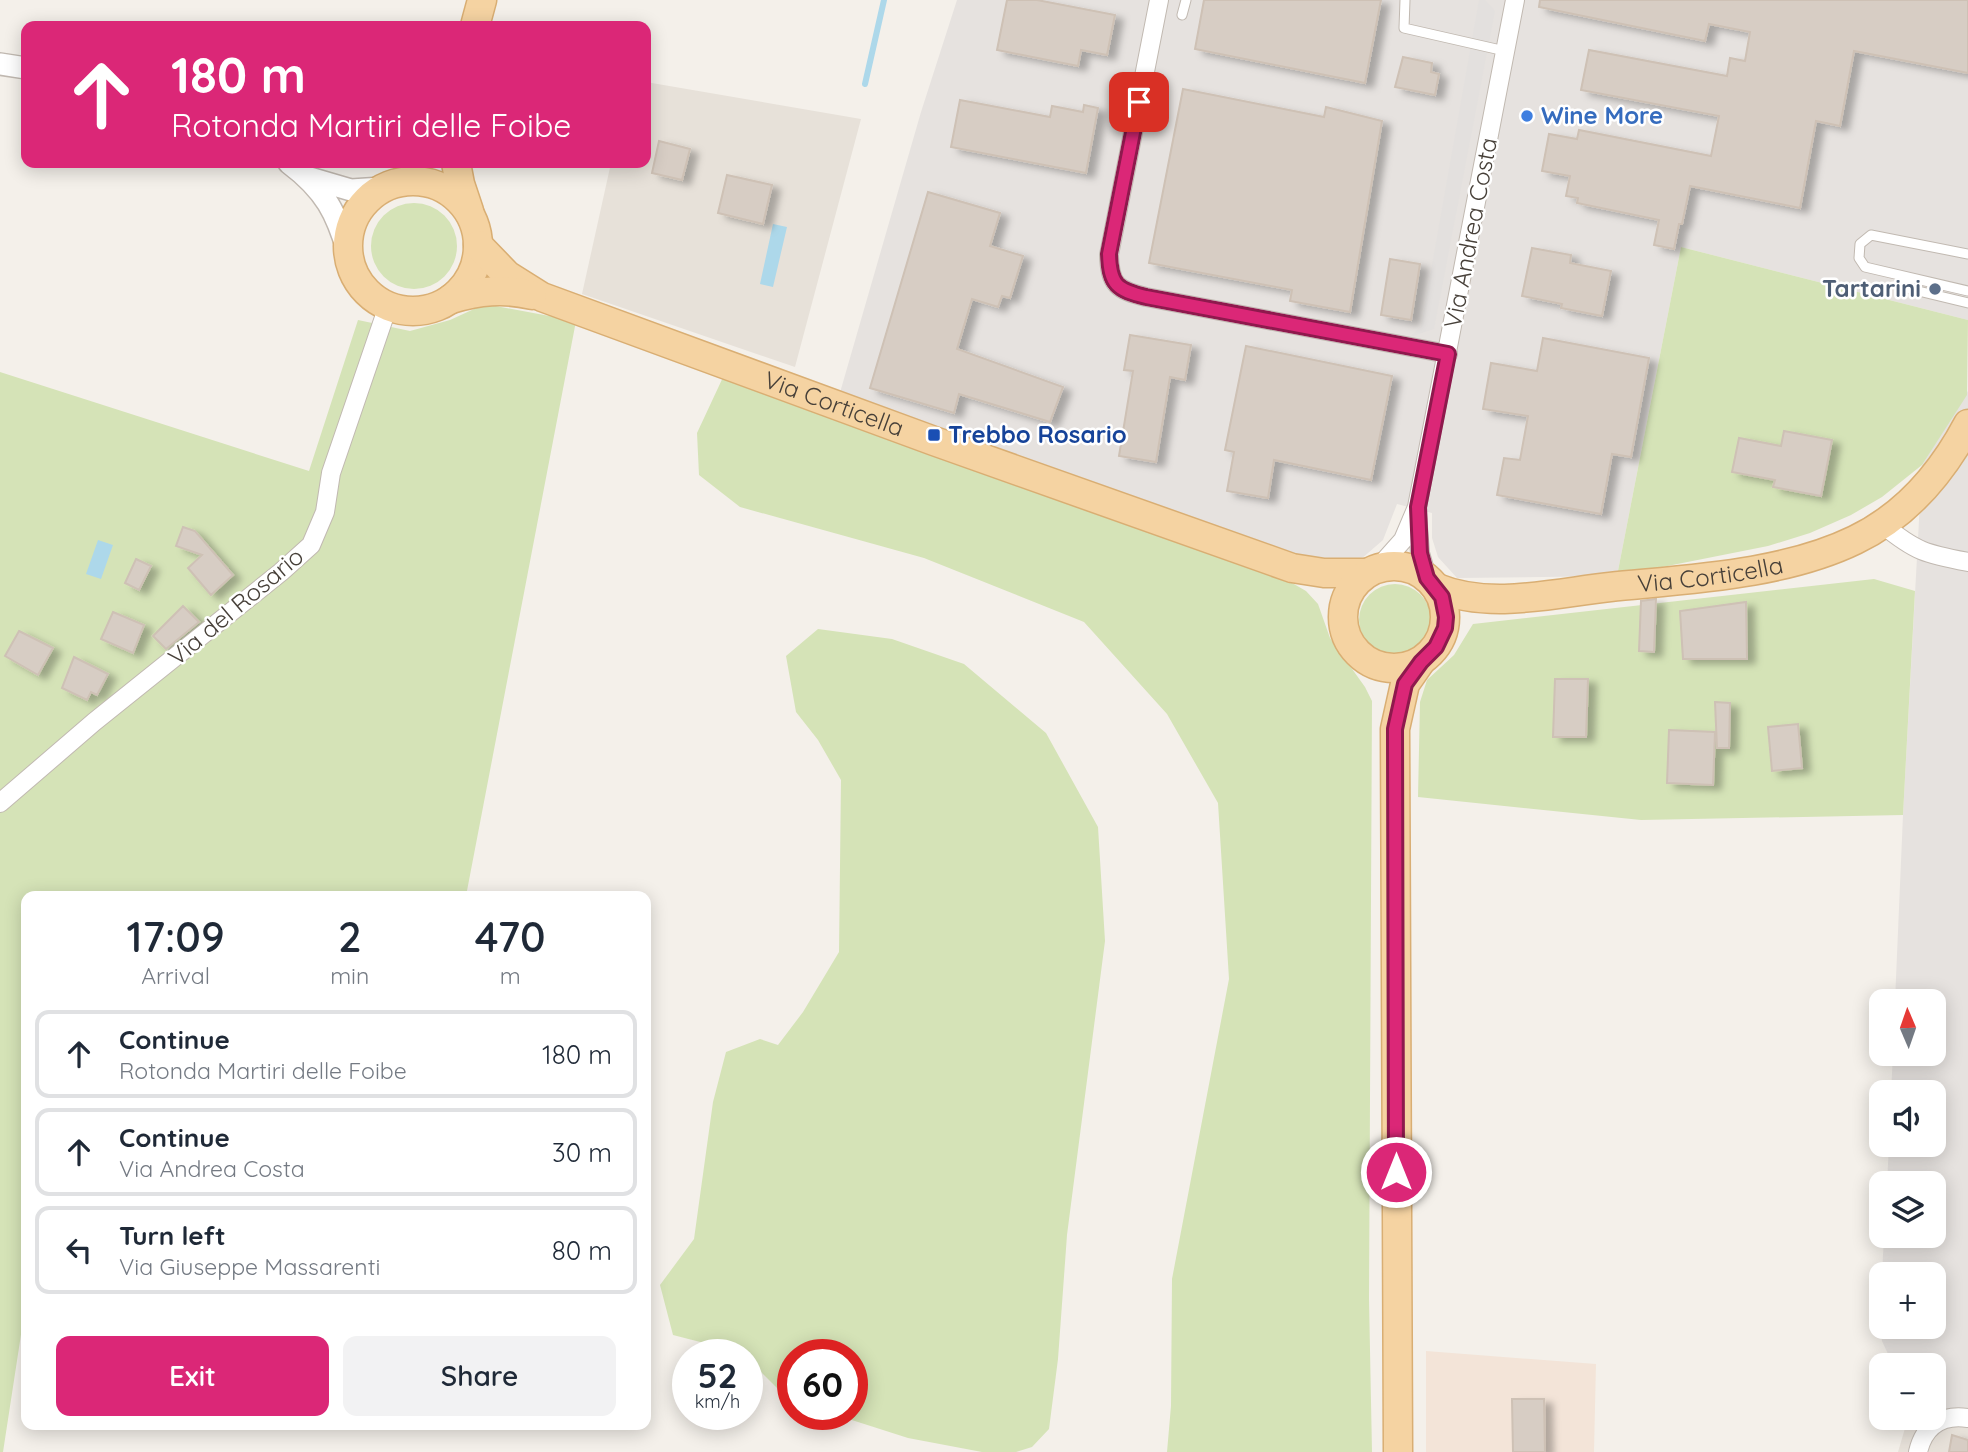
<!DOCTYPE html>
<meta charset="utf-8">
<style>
:root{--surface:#fff;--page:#f2f2f3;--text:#1f2937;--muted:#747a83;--line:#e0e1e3;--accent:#db2777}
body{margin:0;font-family:Quicksand,sans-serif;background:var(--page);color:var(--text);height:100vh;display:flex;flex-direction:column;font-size:26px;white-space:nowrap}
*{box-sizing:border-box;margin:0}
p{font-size:23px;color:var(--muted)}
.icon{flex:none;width:38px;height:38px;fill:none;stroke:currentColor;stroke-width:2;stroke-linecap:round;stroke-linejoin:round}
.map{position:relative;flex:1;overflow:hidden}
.sheet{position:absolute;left:21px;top:891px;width:630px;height:539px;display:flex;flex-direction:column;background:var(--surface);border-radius:14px;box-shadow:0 4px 18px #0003}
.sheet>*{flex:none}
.banner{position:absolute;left:21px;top:21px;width:630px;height:147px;border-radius:14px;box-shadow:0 4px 18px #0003;background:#db2777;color:#fff;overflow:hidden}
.needle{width:46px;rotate:358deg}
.controls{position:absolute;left:1869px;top:989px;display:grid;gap:14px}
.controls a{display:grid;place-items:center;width:77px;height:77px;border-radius:14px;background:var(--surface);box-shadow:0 4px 18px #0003;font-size:35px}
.speed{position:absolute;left:672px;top:1339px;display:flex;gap:14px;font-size:35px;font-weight:700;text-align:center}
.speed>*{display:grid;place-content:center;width:91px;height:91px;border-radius:50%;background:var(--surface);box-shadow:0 4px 18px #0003;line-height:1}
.speed small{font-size:18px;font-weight:400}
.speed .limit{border:10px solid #d22;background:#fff;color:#111}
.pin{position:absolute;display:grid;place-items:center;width:60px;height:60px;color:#fff;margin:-30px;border-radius:14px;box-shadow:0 4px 10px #0006}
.me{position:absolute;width:77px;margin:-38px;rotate:0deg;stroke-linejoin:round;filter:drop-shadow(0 0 5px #0008)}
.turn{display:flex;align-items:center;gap:24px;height:147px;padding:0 35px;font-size:32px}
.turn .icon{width:91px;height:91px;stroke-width:2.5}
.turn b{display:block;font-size:49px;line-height:60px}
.eta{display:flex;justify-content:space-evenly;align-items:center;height:119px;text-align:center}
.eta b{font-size:42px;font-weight:600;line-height:49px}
.primary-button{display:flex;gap:14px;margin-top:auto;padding:14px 35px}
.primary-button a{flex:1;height:80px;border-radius:14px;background:var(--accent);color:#fff;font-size:28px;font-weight:600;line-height:80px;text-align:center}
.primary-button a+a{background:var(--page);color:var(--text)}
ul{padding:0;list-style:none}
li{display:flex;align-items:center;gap:21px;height:88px;margin:0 14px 10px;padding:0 21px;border:4px solid var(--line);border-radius:14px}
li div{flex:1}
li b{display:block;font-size:26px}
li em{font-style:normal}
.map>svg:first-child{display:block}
</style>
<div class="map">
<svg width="1968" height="1452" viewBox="0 0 1968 1452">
<defs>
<filter id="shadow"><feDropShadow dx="8" dy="4.5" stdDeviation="3.5" flood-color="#0004"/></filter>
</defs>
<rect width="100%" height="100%" fill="#f4f0ea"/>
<path fill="#e7e1d9" d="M646,82L861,119L795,367L582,294L611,163H646Z
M1944,1407H1968V1452H1898L1908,1418H1934V1410Z"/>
<path fill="#f3e4d8" d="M1426,1351L1596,1364L1594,1452H1426Z"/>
<path fill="#e6e2df" d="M957,0H1968V320L1681,247L1617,576L1457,578L1438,557L1432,538V513L1397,504L1383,540L1360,560L1339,562L1293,555L839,396L921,112Z
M1968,391V1407L1934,1410V1365H1893L1882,1341L1880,1319L1881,1286V1326H1934V1274H1882L1884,1236H1934V1183H1887L1889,1145L1934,1144V1092H1891L1893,1054H1934V1001H1895L1903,815L1922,465Z"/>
<path fill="#d5e3b7" d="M371 246a43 43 0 1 1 86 0a43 43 0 1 1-86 0Z
M1681,247L1968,320L1967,395L1922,465L1882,497L1851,515L1810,533L1768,546L1617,576Z
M485,304L576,321L466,896H26V1315H24L3,1452H0V372L309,471L358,320L410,331L450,320Z
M725,373L1280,576L1306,591L1318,604L1330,638L1365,687L1372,701L1369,1299L1372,1452H1167L1171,1406L1172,1279L1229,979L1218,803L1167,714L1084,622L924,558L740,507L699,475L697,433Z
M1874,579L1915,591L1903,815L1641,820L1418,797L1420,702L1427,680L1454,655L1473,624Z
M1359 620a36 36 0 1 1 72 0a36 36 0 1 1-72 0Z
M818,629L892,639L964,664L1046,733L1098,827L1105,941L1067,1235L1058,1359L1049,1429L1032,1447L1016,1452H982L908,1438L833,1414H852V1354H793V1401L789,1400L747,1358V1354L673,1335L660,1285L694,1239L713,1102L726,1052L760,1039L778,1045L803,1012L839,952L841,780L818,740L796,712L786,656Z"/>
<path fill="#e3e0de" d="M1479,0H1485L1495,11L1434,329L1410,337L1421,327Z"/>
<path fill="#add8ea" d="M773,224L787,227L773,287L760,284Z
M98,540L113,545L101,579L86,574Z"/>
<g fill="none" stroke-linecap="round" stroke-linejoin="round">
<path stroke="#add8ea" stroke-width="6" d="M865,84L884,0"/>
</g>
<path fill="#d7cdc4" stroke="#cec1b5" stroke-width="2" filter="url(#shadow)" d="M1007,0H1037L1115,15L1107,55L1081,50L1078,66L997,50Z
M1204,0H1381L1365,83L1195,49Z
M1540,0H1968V73L1854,51L1840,126L1816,121L1800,208L1690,186L1682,224H1679L1674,249L1654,245L1659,220L1577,203L1578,198L1566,196L1570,176L1542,171L1549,134L1577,139L1579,130L1711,156L1719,116L1581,90L1589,50L1727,76L1730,58L1745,61L1750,32L1709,24L1705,41L1539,7Z
M1403,57L1432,63L1431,72L1439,74L1435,95L1395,87Z
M1183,89L1324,117L1326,107L1382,121L1350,312L1290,301L1292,290L1149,263Z
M960,100L1050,117L1052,106L1083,112L1084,105L1098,108L1086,173L951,147Z
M659,141L690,149L682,180L652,173Z
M727,175L772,185L763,224L718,213Z
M928,192L1000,213L990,246L1023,256L1010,298L1002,296L998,307L972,299L957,349L1063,387L1050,422L959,394L954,413L870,388Z
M1532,248L1571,255L1570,263L1611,271L1602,316L1561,308L1562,304L1522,296Z
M1390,259L1420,264L1411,320L1381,315Z
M1130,335L1191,345L1185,380L1170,377L1156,462L1119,456L1133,371L1124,370Z
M1543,338L1649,358L1631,457L1612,454L1601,514L1497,495L1504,458L1520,460L1528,416L1483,409L1491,363L1537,371Z
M1246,346L1392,376L1371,480L1274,460L1268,498L1227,491L1234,452L1225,450Z
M1784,431L1832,440L1821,496L1773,487L1775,480L1732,472L1739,438L1781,446Z
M183,527L195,531L233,575L211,595L188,568L202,555L176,546Z
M136,559L151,566L139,590L125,583Z
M1656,599L1654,652L1639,651L1641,601Z
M1746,602L1747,659H1683L1680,611Z
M183,606L199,622L166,649L153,636Z
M113,612L144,625L133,653L101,639Z
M19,631L53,648L38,675L5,656Z
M74,657L108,674L97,695L91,692L87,700L62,688Z
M1555,679H1588L1586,737H1553Z
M1715,702L1730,703L1729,748H1717Z
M1798,724L1802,768L1772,771L1768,727Z
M1669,730L1715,732L1713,785L1667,783Z
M1512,1399H1544L1545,1452H1513Z
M1952,1435L1968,1440V1452H1949Z"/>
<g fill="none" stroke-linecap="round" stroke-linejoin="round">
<g stroke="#c1b9b1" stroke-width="11">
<path id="service" d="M1405,0L1404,28L1505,51
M1182,15L1186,0
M1968,254L1871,235L1860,244L1859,258L1865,267L1968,291
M1899,275L1910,289L1968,303"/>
</g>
<g stroke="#c1b9b1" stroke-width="20">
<path id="minor" d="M1159,0L1109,255C1110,285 1117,290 1146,297L1448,354
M1417,514L1420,553L1427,577
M1882,524C1916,552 1926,554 1968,562
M1378,568L1403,540L1417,507L1515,0
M0,803L94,722L281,572L311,545L325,512L331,473L388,306
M1918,1452C1924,1426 1942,1414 1968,1418"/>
</g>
<g stroke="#c1b9b1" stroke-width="24">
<path id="tertiary" d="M0,64L26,68
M289,163C325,190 337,213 349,256
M310,178L351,190L382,188"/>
</g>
<g stroke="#d9ae73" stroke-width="31">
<g id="primary">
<path d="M475,26L482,0"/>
<path d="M456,163L460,184L469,211"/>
<circle cx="413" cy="246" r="65"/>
<path id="s1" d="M478,245L507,275L542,297L934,441L1292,568L1324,573H1367"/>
<path d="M451,299C479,291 503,288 532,295"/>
<circle cx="1394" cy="617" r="51"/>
<path id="s2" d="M1437,588C1490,610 1555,593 1610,587C1689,579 1783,575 1855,540C1905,516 1942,473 1968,424"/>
<path d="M1398,1452L1395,729L1405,684L1421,661"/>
</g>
</g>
<use href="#service" stroke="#fff" stroke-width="9"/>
<use href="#minor" stroke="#fff" stroke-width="18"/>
<use href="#tertiary" stroke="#fff" stroke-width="21"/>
<use href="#primary" stroke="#f5d3a2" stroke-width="28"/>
</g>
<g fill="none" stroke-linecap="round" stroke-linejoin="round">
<g stroke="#8e194d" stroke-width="18">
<path id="route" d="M1139,102L1109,254C1110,285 1117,290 1146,297L1448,354L1418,507L1420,553L1427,578L1442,597L1446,617L1445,628L1436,647L1421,662L1405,684L1395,729L1396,1172"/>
</g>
<use href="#route" stroke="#db2777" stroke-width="12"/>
</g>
<circle fill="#3f7fe0" stroke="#fff" stroke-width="2.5" cx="1527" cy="116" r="7"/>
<circle fill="#5c6f8a" stroke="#fff" stroke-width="2.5" cx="1935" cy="289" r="7"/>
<rect fill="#1a4fb4" stroke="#fff" stroke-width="2.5" x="927" y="428" width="14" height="14" rx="3.5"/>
<g text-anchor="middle" stroke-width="5" stroke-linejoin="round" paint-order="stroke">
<g font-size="24" font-weight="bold" fill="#366cbe" stroke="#fff" text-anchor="start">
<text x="1541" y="124">Wine More</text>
</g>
<g font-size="24" fill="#474039" stroke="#fff">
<text transform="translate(1471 233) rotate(-79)" y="8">Via Andrea Costa</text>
<text dy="8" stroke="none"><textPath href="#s1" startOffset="394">Via Corticella</textPath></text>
<text dy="8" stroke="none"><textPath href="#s2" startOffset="276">Via Corticella</textPath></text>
<text transform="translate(236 607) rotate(-40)" y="8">Via del Rosario</text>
</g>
<g font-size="24" font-weight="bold" fill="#4e5e75" stroke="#fff" text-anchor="end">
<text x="1921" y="297">Tartarini</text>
</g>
<g font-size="24" font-weight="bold" fill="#164399" stroke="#fff" text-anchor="start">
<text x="948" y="443">Trebbo Rosario</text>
</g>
</g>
</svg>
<div class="controls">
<a><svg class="needle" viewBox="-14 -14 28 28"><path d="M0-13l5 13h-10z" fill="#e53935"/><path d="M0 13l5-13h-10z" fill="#747a83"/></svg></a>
<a><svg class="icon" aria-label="sound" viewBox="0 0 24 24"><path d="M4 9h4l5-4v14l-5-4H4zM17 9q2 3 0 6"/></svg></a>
<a><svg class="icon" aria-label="layers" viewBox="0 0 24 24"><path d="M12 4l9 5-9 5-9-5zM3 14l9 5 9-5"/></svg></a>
<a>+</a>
<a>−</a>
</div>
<div class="speed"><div>52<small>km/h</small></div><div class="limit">60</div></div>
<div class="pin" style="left:1139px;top:102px;background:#d93025"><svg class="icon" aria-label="arrive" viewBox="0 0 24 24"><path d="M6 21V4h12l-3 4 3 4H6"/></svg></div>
<svg class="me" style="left:1396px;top:1172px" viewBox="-20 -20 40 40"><circle r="17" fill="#db2777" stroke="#fff" stroke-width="3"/><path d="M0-11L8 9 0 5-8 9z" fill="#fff"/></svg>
<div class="banner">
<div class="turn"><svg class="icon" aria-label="ahead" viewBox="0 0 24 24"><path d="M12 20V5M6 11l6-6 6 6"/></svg><div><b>180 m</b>Rotonda Martiri delle Foibe</div></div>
</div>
<section class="sheet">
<div class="eta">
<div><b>17:09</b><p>Arrival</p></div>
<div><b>2</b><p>min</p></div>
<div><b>470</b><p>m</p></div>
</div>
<ul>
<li><svg class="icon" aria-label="ahead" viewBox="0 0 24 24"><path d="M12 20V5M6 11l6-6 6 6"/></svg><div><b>Continue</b><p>Rotonda Martiri delle Foibe</p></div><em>180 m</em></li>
<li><svg class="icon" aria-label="ahead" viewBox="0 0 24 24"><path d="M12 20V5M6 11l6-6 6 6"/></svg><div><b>Continue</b><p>Via Andrea Costa</p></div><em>30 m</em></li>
<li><svg class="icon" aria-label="left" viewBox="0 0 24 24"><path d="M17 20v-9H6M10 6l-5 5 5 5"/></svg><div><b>Turn left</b><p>Via Giuseppe Massarenti</p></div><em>80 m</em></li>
</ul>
<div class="primary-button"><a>Exit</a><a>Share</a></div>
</section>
</div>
